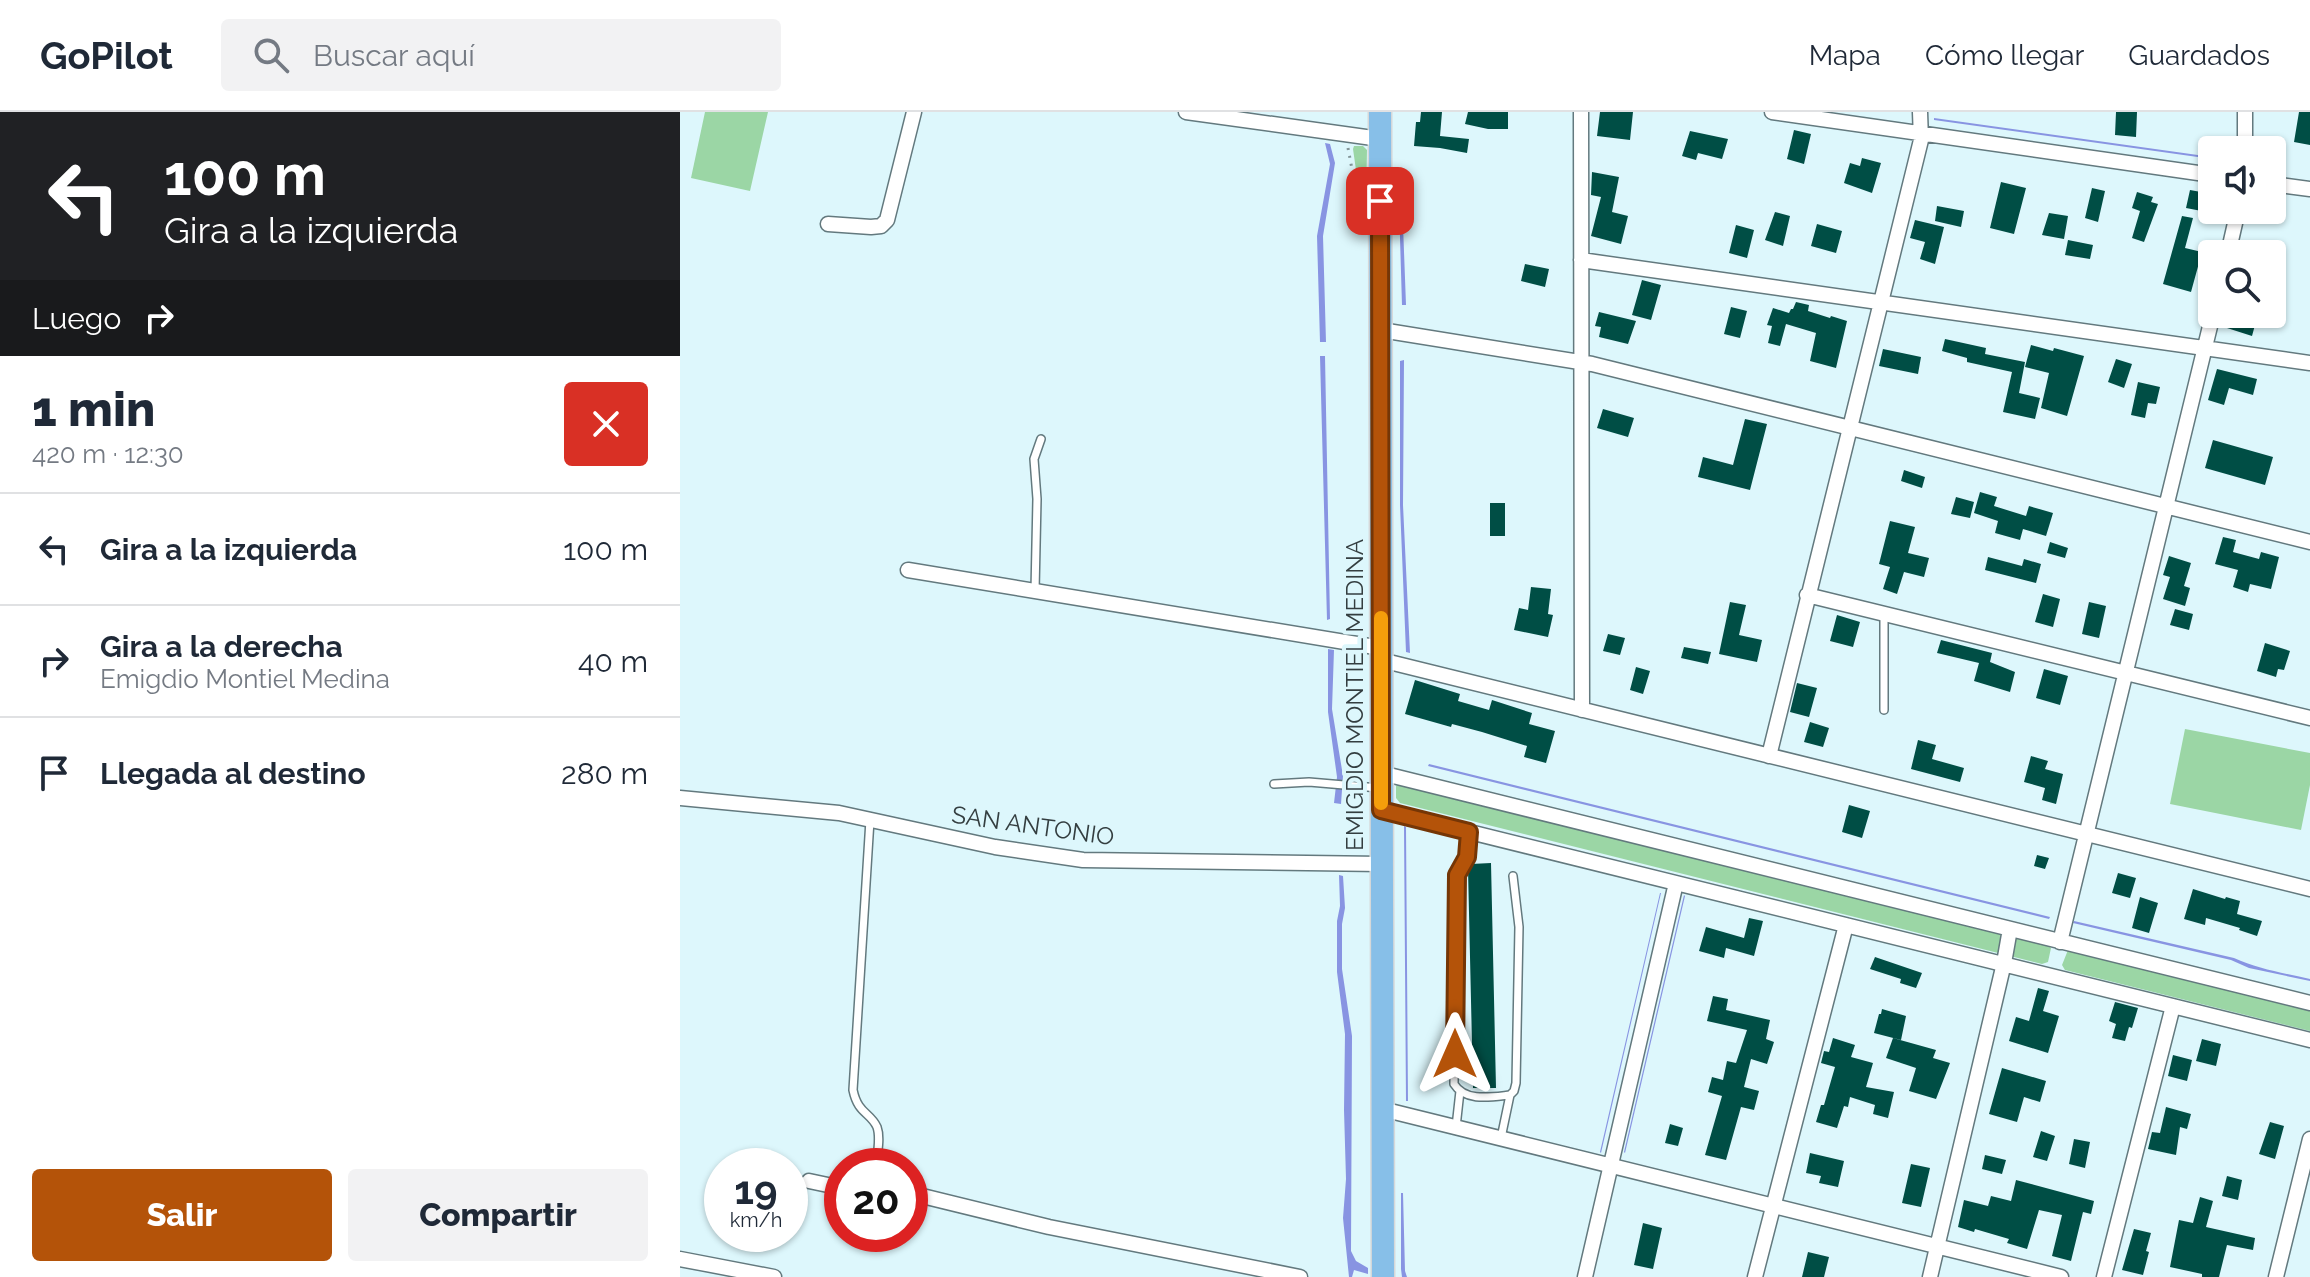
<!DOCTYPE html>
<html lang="es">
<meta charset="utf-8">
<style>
:root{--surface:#fff;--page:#f2f2f3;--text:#1f2937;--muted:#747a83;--line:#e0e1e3;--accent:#b45309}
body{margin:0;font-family:Raleway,sans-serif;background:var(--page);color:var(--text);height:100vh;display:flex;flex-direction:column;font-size:30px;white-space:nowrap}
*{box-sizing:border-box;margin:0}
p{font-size:26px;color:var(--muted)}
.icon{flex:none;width:44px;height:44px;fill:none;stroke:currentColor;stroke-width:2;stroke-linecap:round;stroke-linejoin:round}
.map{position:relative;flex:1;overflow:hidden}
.details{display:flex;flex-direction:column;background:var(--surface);width:680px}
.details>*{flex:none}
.top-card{background:#202124;color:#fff;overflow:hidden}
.buttons{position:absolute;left:1518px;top:24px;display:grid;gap:16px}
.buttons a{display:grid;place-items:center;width:88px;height:88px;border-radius:8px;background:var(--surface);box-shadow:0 2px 6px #0004;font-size:40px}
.speed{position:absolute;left:24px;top:1036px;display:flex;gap:16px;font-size:40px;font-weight:700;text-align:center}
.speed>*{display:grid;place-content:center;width:104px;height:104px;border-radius:50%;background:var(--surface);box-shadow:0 2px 6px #0004;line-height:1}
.speed small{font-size:20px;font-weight:400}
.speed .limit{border:12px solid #d22;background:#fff;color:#111}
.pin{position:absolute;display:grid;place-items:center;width:68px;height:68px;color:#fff;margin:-34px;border-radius:16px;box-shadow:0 4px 12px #0006}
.me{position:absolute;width:88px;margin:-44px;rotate:0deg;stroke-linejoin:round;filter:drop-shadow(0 0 6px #0008)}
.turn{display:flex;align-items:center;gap:28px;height:168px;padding:0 32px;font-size:36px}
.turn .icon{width:104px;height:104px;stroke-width:2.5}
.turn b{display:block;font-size:56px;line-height:68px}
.then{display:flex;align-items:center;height:76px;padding:0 32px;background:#0003;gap:16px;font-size:30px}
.round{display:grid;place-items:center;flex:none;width:84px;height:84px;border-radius:8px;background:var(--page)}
.summary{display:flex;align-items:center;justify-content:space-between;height:136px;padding:0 32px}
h1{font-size:48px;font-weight:800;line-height:60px}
.cta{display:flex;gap:16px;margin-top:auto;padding:16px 32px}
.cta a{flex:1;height:92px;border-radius:8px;background:var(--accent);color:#fff;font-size:32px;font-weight:800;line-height:92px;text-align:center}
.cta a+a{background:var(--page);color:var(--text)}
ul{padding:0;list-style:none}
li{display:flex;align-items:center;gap:24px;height:112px;padding:0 32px;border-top:2px solid var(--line)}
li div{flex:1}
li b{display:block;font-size:30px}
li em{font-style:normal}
header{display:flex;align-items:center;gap:48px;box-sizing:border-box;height:112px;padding:0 40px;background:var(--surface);border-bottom:2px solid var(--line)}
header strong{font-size:38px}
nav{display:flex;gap:44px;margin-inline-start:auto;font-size:28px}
.search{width:560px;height:72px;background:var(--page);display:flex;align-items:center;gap:20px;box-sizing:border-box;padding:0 28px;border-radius:8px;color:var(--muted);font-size:30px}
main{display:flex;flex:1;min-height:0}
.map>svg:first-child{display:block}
</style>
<header>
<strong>GoPilot</strong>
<div class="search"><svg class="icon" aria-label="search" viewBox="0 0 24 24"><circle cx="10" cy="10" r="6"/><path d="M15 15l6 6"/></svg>Buscar aquí</div>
<nav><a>Mapa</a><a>Cómo llegar</a><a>Guardados</a></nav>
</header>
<main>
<section class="details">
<div class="top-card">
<div class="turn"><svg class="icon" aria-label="left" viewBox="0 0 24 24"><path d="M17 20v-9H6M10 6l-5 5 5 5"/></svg><div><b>100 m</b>Gira a la izquierda</div></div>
<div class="then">Luego<svg class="icon" aria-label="right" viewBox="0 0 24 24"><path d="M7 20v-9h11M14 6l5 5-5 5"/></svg></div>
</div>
<div class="summary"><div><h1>1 min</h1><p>420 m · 12:30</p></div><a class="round" style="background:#d93025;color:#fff"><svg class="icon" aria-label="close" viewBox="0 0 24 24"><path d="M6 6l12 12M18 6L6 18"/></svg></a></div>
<ul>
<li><svg class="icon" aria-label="left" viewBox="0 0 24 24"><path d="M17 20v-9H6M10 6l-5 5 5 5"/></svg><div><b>Gira a la izquierda</b></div><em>100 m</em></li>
<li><svg class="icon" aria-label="right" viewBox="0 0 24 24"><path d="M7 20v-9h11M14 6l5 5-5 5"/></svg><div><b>Gira a la derecha</b><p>Emigdio Montiel Medina</p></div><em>40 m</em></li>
<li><svg class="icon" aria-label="arrive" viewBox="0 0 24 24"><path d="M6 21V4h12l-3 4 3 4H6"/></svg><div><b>Llegada al destino</b></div><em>280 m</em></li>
</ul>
<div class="cta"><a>Salir</a><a>Compartir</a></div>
</section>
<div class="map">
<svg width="1630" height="1165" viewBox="0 0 1630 1165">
<rect width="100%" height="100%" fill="#ddf7fc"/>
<path fill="#9bd6a5" d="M25,0H88L70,79L11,66Z
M674,34H683L687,38L686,89L677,65L673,37Z
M1505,617L1630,641V673L1621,718L1490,692Z
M718,672L1367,833L1371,836L1368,850L1362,852L720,691L716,686V674Z
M1388,838L1630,897V919L1385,858L1382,853Z"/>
<path fill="#8894e2" d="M1254,6L1532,45V47L1254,8Z
M645,31L650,32L655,51L643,124L646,230H640L637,124L650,52Z
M718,59H721L726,193H722Z
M640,244H645L650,507L647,508Z
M724,248L723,393L730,541L726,540L720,393V249Z
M648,537L654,538L652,597L663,664L661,692L654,691L657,665L648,600Z
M749,652L1370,805L1369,807L748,654Z
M724,714L726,715L728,989H726Z
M659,763L663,764L665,796L662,812V857L672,924L671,1139L676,1149L688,1156V1162L674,1158L672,1165H669L663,1106L666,1067L664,998L665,922L657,860V809L660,794Z
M980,781H981L921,1041L920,1040Z
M1004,783L1005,784L945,1041L944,1040Z
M1394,809L1554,846C1578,857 1604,861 1630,867V869L1569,856L1551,848L1393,811Z
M721,1081H723L725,1159L727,1165H722L721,1157Z"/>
<path fill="#004e45" d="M741,0H762L760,24L789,27L787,41L760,36L734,34L736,10H740Z
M788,0H828V17H808L785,12Z
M920,0H953L950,28L917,24Z
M1436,0H1457L1456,25L1435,23Z
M1619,0H1630V33L1614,30Z
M1114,18L1131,22L1124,52L1107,47Z
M1010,19L1048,27L1042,47L1018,41L1016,48L1002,44Z
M1182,46L1201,51L1192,81L1164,71L1170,51L1180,54Z
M912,60L939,65L932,100L948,104L941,132L911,124L921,85L911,83Z
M1321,70L1346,76L1334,122L1310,116Z
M1412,76L1425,79L1418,110L1405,106Z
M1510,78L1532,82V101L1506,96Z
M1457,80L1473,85L1471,90L1478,92L1464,130L1452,126L1460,99L1452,96Z
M1257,94L1284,99L1281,115L1255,109Z
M1095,100L1110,104L1103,134L1085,128Z
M1369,101L1388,104L1384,127L1362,123Z
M1502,104L1513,106L1505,136L1522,140L1511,180L1483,172Z
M1235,108L1264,115L1255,152L1240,147L1245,130L1230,126Z
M1137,112L1162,119L1156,141L1131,134Z
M1056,113L1074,118L1067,146L1049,141Z
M1388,128L1413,133L1410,147L1385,143Z
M845,152L869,157L865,175L841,169Z
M962,168L981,173L971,208L952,203Z
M1116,190L1129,193L1128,199L1150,206L1151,204L1167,209L1156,256L1130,249L1136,221L1106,212L1100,234L1088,231L1092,214L1087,213L1093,196L1109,201L1111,197H1113Z
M1051,195L1067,199L1060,226L1044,222Z
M919,200L956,209L948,232L919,225L921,215L915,214Z
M1551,202H1578L1572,224L1547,216Z
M1265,227L1306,236L1305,242L1345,250L1339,281L1360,286L1355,307L1323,300L1332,260L1287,250V246L1262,239Z
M1351,233L1373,239L1374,236L1404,244L1387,304L1361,296L1369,261L1345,255Z
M1203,237L1241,245L1238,262L1199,254Z
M1436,247L1452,252L1444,276L1428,270Z
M1537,257L1577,267L1573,283L1549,276L1544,293L1528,288Z
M1458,270L1480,275L1476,292L1468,291L1465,306L1451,303Z
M923,297L954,306L948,325L917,316Z
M1065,307L1087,312L1070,378L1018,365L1023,345L1053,353Z
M1533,328L1593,345L1585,373L1525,356Z
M1224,358L1245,365L1242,376L1221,369Z
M1300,380L1317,385L1314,394L1346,404L1349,394L1373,401L1366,424L1343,417L1340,428L1315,421L1318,409L1294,401Z
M1276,385L1294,390L1290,406L1271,402Z
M810,391H825V424H810Z
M1210,409L1235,415L1228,441L1249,446L1244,465L1224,460L1217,482L1203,477L1210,455L1199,452Z
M1543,425L1556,428L1553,440L1579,447L1581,440L1599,445L1591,477L1570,472L1568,480L1553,475L1558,458L1535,452Z
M1370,430L1388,436L1385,446L1367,441Z
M1489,444L1511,451L1504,474L1510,476L1505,494L1483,487L1490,465L1483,463Z
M1308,445L1342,454L1344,447L1361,452L1356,471L1305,458Z
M851,475L871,477L868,502L873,503L868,525L834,518L839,496L848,498Z
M1363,482L1380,487L1373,515L1355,510Z
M1050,490L1066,493L1059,523L1082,528L1077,550L1039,542Z
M1409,490L1426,494L1419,526L1402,522Z
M1495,497L1513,502L1509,518L1490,513Z
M1157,503L1180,510L1173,535L1150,529Z
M928,522L945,526L940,543L923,539Z
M1261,528L1312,541L1310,550L1335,560L1330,580L1294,569L1299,551L1257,541Z
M1585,531L1610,539L1604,558L1598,557L1596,565L1577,559Z
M1004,535L1031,540L1028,552L1001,546Z
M956,555L970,559L963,582L950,578Z
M1364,557L1388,564L1380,593L1356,586Z
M735,568L780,582L778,589L809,598L812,588L852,601L849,612L875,619L866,651L844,645L847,634L802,620L772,612L771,615L725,602Z
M1117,571L1137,576L1129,605L1110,600Z
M1130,610L1149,616L1143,635L1124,630Z
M1238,628L1256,633L1252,647L1284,656L1280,670L1231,657Z
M1351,644L1368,649L1365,657L1383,662L1376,692L1362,688L1365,676L1344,670Z
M1169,693L1190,699L1182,726L1162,720Z
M1357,743L1369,746L1365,757L1354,754Z
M811,751L816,976H793L788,757L791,752Z
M1438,761L1456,766L1450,786L1432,781Z
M1513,777L1545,787L1546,785L1560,789L1557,802L1582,809L1577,824L1559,818L1560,816L1526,806L1525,813L1504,807Z
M1460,785L1478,791L1469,821L1452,816Z
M1069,806L1083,809L1074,844L1046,836L1044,846L1019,839L1026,815L1064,826Z
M1195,845L1242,861L1236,876L1220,871L1221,867L1190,857Z
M1358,876L1369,879L1363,899L1379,904L1368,941L1329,929L1336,905L1349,909Z
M1033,884L1048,887L1046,898L1090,908L1086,927L1094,930L1087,952L1071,947L1064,975L1079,979L1074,998L1061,995L1046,1048L1025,1043L1042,984L1028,980L1032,965L1043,968L1047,949L1056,951L1067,918L1027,909Z
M1435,890L1458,896L1452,916L1449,915L1445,929L1432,926L1436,912L1429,909Z
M1202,897L1226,904L1221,928L1194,921L1199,902H1201Z
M1153,926L1175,933L1171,945L1193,951L1186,975L1214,980L1208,1006L1193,1002L1195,993L1170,985L1168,995L1164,994L1157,1016L1136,1010L1141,993H1144L1155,955L1141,951L1144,939L1149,940Z
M1213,926L1256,938L1253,946L1270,951L1256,987L1229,979L1236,956L1206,946Z
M1522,927L1541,932L1536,954L1516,949Z
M1493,943L1512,948L1507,969L1488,964Z
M1322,956L1366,969L1360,990L1344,985L1337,1010L1309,1002Z
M1486,995L1511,1002L1507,1017L1500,1015L1496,1043L1468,1037L1472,1020L1480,1021Z
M1590,1010L1604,1014L1595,1047L1579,1042Z
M990,1012L1003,1016L998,1034L985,1031Z
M1361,1019L1375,1024L1367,1049L1353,1045Z
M1394,1027L1410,1030L1405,1056L1389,1052Z
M1130,1041L1164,1049L1158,1075L1139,1071L1141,1064L1126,1061Z
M1305,1043L1326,1048L1322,1062L1302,1057Z
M1231,1052L1250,1056L1241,1095L1222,1091Z
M1547,1064L1562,1068L1558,1088L1542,1084Z
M1336,1068L1414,1089L1411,1102L1403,1100L1391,1149L1372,1144L1382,1103L1359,1098L1347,1137L1327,1131L1329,1127L1295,1117L1294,1120L1278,1115L1284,1088L1308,1094L1311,1084L1331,1089Z
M1520,1085L1533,1089L1526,1115L1575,1126L1573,1138L1547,1133L1539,1165H1522V1162L1490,1155L1499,1108L1513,1111Z
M963,1111L982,1116L973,1157L954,1153Z
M1454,1117L1471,1121L1466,1139L1469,1140L1463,1163L1442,1158Z
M1128,1140L1149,1145L1144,1165H1122Z"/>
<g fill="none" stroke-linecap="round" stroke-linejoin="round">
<g stroke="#63797e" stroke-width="10">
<path id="service" d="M355,479L357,387L354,347L361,327
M1204,598V501
M594,672L629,670L699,676
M190,708L173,978C178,1002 190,1000 197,1015C201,1026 197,1043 196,1054
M789,720L787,745L777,763L774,972C785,990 811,985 830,983L834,979L836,971L839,815L833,764
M776,1015L780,979
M821,1026L830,983"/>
</g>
<g stroke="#63797e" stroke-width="17">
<path id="minor" d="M506,0L700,27
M901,0L902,598
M1092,0L1532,63
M1565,38V0
M1592,72L1630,77
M148,112L191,115L201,114L207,108L234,0
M1548,142L1558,98
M901,148L1630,251
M701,218L912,252L1630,430
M228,458L701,536
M1127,483L1630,606
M701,548L1630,777
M1089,644L1241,28L1240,0
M701,661L1630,891
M0,686L159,701L315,735L403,748L702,752
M701,698L1630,928
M1380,830L1533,202
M702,997L1381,1165
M129,1069L162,1076
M230,1081L369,1115L620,1165
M0,1147L94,1165
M905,1165L996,771
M1075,1165L1166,813
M1250,1165L1324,851L1330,817
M1424,1165L1493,894
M1596,1165L1630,1027"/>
</g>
<g stroke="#d6d8d9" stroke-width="25">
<path id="primary" d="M700,0L703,1165"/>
</g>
<path stroke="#839598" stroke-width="3" stroke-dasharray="2 6" stroke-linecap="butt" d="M668,36L675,73L682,94"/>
<use href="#service" stroke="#fff" stroke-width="7"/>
<use href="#minor" stroke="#fff" stroke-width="14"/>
<use href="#primary" stroke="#87bfe8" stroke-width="22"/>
</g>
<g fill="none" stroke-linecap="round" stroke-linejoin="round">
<g stroke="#753606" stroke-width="20">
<path id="route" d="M700,89L701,698L789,720L787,745L777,763L775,942"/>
</g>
<use href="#route" stroke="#b45309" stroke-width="14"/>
<path stroke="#f59e0b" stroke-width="14" d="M701,506V691"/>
</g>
<g text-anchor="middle" stroke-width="8" stroke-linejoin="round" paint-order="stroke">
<g font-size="24" fill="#343e40" stroke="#ddf7fc">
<text transform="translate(675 583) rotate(-90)" y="8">EMIGDIO MONTIEL MEDINA</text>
<text transform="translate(353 714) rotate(8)" y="8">SAN ANTONIO</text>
</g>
</g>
</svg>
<div class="buttons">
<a><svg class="icon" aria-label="sound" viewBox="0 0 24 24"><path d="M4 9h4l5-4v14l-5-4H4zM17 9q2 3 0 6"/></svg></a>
<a><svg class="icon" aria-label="search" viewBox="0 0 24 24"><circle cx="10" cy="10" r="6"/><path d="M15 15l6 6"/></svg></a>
</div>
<div class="speed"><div>19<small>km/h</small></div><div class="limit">20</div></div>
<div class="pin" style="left:700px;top:89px;background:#d93025"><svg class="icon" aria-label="arrive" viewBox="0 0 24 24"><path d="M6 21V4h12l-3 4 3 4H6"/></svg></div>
<svg class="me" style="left:775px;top:942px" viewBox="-20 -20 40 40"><path d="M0-17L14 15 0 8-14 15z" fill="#b45309" stroke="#fff" stroke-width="4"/></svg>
</div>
</main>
